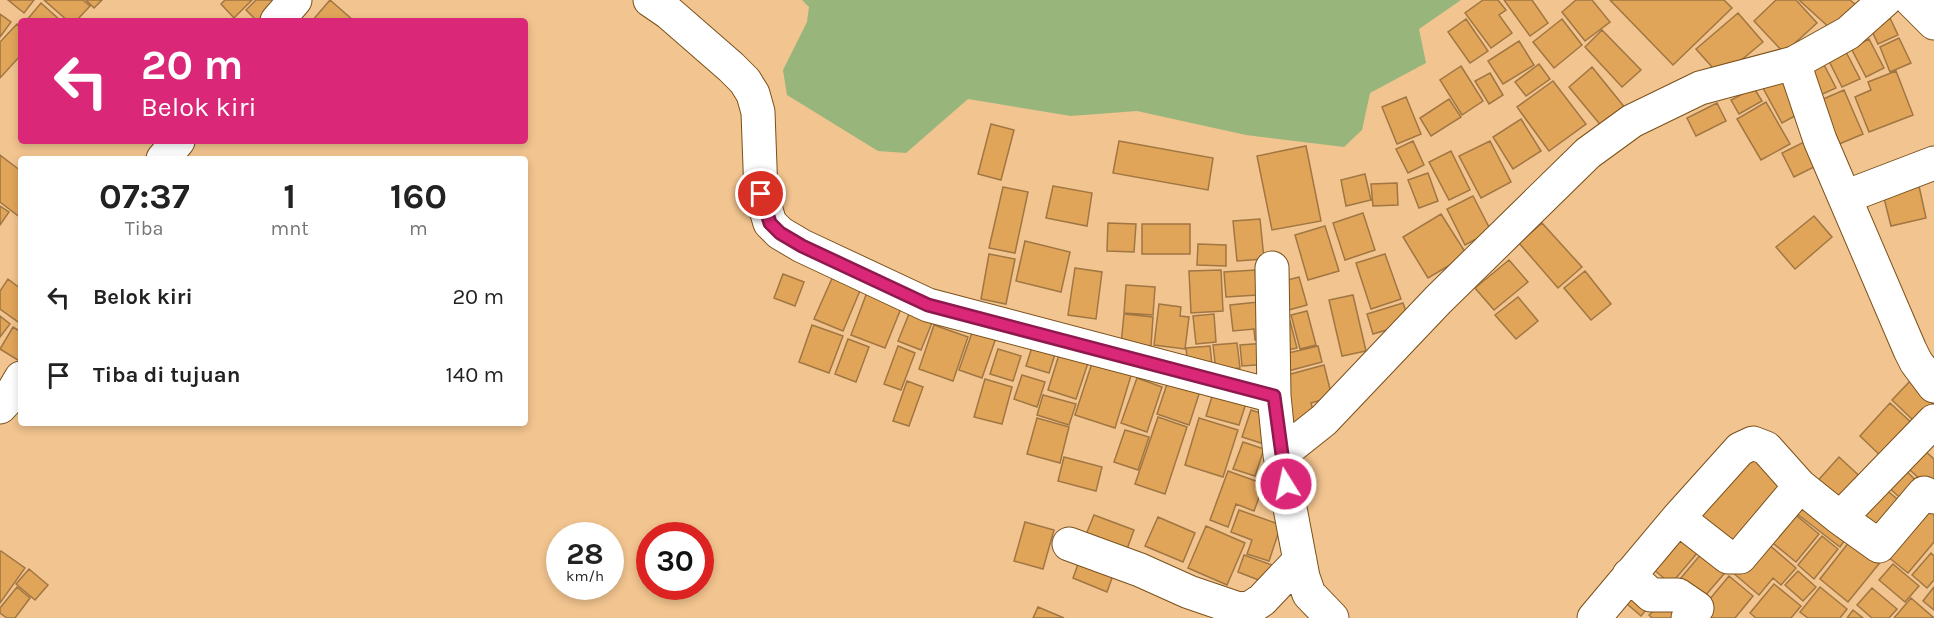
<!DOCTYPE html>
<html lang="id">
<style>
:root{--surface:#fff;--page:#f2f2f2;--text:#222;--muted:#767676}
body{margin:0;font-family:Karla,sans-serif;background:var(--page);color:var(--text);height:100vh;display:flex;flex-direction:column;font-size:22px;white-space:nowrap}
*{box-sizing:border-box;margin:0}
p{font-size:20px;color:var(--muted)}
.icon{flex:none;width:33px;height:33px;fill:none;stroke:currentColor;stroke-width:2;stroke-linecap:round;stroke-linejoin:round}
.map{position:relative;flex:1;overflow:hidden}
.side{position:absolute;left:18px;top:156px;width:510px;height:270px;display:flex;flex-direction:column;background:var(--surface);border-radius:6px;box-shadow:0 3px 9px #0003}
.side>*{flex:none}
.top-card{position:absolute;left:18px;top:18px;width:510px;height:126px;border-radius:6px;box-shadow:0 3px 9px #0003;background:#db2777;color:#fff;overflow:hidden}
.speed{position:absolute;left:546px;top:522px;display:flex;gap:12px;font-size:30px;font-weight:700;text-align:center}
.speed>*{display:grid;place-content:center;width:78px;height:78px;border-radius:50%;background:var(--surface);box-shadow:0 3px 9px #0003;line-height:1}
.speed small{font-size:15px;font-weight:400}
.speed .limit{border:9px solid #d22;background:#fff;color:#111}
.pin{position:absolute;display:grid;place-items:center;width:51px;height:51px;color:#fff;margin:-26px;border:3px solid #fff;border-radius:50%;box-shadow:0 2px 6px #0007}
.me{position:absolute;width:66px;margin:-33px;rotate:350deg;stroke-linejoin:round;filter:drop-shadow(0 0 4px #0008)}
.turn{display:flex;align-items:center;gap:21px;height:126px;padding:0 24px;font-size:27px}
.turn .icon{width:78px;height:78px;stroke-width:2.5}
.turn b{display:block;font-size:42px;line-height:51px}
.eta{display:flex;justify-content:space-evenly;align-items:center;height:102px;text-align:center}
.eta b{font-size:36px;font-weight:700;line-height:42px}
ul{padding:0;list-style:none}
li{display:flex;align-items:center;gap:18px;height:78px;padding:0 24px}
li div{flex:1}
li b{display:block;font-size:22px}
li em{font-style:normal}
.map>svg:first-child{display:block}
</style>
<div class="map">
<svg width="1934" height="618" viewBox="0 0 1934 618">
<rect width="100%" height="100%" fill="#f2c48f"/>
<path fill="#98b57c" d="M802,0H1461L1419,29L1426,63L1370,93L1362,130L1344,147L1246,135L1137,111L1071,116L968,99L906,153L878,151L787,95L783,70L807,22L809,7Z"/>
<path fill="#e1a55a" stroke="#a07642" stroke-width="1.5" d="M8,0H34L24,13Z
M44,0H83L90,6L76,21H68Z
M86,0H102L94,8Z
M225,0H252L234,18L221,4Z
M256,0H289L269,21H257L246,10Z
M330,0L354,21H312Z
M1483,0H1498L1506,10L1499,15L1512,33L1491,48L1465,13Z
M1504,0H1532L1548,23L1530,36Z
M1576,0H1592L1610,22L1585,41L1562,12Z
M1610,0H1724L1732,8L1673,65Z
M1776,0H1796L1817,23L1784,53L1754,21Z
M1799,0H1850L1856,5L1832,30Z
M41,3L61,21H26Z
M1738,13L1763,42L1721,77L1696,49Z
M0,14L11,22L0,37Z
M1890,18L1898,35L1878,44L1870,27Z
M1466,19L1488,51L1470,63L1448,32Z
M1562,19L1582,45L1554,68L1533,42Z
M17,24L21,28V55L0,78V42Z
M1602,30L1641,70L1622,87L1585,47Z
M1899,38L1911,63L1890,72L1880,47Z
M1869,39L1884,68L1866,77L1851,48Z
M1519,41L1534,65L1503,84L1488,61Z
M1845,50L1860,79L1842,87L1828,59Z
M1821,59L1836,88L1818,96L1804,68Z
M1539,64L1550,79L1526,96L1515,82Z
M1461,66L1483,101L1462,115L1440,80Z
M1592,67L1626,109L1603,128L1569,87Z
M1896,71L1913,115L1869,132L1855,97L1871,90L1868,82Z
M1490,73L1503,95L1489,104L1475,81Z
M1787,75L1806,110L1782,123L1763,88Z
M1553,81L1586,124L1549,151L1517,107Z
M1754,88L1762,101L1739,114L1731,100Z
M1844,90L1863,134L1832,147L1814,103Z
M1406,97L1421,134L1397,144L1382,107Z
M1449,99L1461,117L1431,136L1420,118Z
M1766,102L1790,144L1761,160L1737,119Z
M1717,103L1726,121L1696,136L1687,118Z
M1521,119L1541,151L1513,169L1493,137Z
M991,124L1014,130L1001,180L978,174Z
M1814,137L1826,161L1794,177L1782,153Z
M1119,141L1213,158L1208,190L1113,173Z
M1413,141L1424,165L1408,173L1396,149Z
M1490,141L1511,182L1481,198L1459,156Z
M1306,146L1321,221L1272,230L1257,156Z
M1451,151L1470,190L1449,200L1429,162Z
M0,155L21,171V218L0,202Z
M1428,173L1438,201L1419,208L1408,180Z
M1365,174L1371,200L1346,206L1341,180Z
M1397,183L1398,205L1373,206L1371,184Z
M1053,186L1092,193L1087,226L1046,218Z
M1919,186L1926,218L1891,226L1883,194Z
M1003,187L1028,192L1015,253L989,248Z
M1473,196L1491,231L1465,245L1447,209Z
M0,206L9,212L0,225Z
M1363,213L1375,250L1345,260L1333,223Z
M1441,214L1467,255L1428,278L1403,237Z
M1814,216L1832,237L1795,269L1776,247Z
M1260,219L1264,259L1237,261L1233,221Z
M1108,223L1136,224L1134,252L1107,251Z
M1542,223L1582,267L1558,288L1519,243Z
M1142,224H1190V254H1142Z
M1325,226L1339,271L1308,280L1295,235Z
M1025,241L1070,252L1061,292L1016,281Z
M1198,244L1226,245V266L1197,265Z
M989,254L1015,259L1006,304L981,299Z
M1385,254L1401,299L1371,309L1356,263Z
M1509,260L1528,282L1494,310L1475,288Z
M1075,268L1102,272L1096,319L1068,315Z
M1221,270L1223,311L1191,313L1189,271Z
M1255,270L1257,295L1226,297L1224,272Z
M1585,271L1611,304L1591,320L1564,288Z
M783,274L804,282L795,306L774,298Z
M834,274L862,286L843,331L814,319Z
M1299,277L1307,305L1285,311L1277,283Z
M8,279L21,289V324L0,309V291Z
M1126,285L1155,287L1153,315L1124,313Z
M869,287L904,301L885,348L851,335Z
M1353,295L1366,351L1342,356L1329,300Z
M1518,297L1538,321L1516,339L1495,315Z
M1268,301L1272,338L1255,340L1254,329L1233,331L1230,305Z
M1403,303L1410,323L1373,334L1367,314Z
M913,304L936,313L921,350L898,341Z
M1159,304L1181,307L1180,316L1189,317L1185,349L1154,345Z
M1307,311L1316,345L1300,349L1291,315Z
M1124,314L1153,317L1151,346L1121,344Z
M1214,314L1216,342L1196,344L1193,316Z
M0,316L10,324L0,337Z
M1290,321L1297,348L1283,351L1276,324Z
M975,324L998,332L982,378L959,370Z
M812,325L843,336L829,373L799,362Z
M934,325L968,337L953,381L919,369Z
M13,327L21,332V362L0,349Z
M848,339L869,347L856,382L835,374Z
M1034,341L1057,348L1049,373L1026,366Z
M1237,343L1240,368L1216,371L1213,345Z
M1267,343L1270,364L1242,366L1240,345Z
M1062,345L1091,354L1076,399L1048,390Z
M898,346L915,353L901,390L884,384Z
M1210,346L1212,365L1188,367L1186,348Z
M1318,346L1322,362L1288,371L1284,354Z
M998,349L1021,356L1013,381L990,374Z
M1094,357L1133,369L1115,428L1075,415Z
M1324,365L1332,397L1311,403L1315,418L1288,425L1276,378Z
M1022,375L1045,382L1037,407L1014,399Z
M1914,377L1934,402L1915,422L1892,400Z
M1137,378L1162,387L1147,432L1121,423Z
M1169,378L1201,388L1189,425L1157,414Z
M985,379L1012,387L1002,424L974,417Z
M907,381L923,387L909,426L893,421Z
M1214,390L1247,400L1239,425L1206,416Z
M1043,395L1076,404L1069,425L1037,415Z
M1890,403L1915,426L1884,459L1860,436Z
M1251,410L1272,417L1264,444L1242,437Z
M1158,417L1187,427L1165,494L1135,484Z
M1037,418L1069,427L1060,463L1027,454Z
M1199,418L1238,430L1223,477L1185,465Z
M1125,430L1149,437L1138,470L1114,462Z
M1243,442L1264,449L1255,476L1233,469Z
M1916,443L1934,459V492L1899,460Z
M1744,449L1791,490L1729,553L1686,515Z
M1064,457L1102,467L1096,491L1058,481Z
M1839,457L1867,483L1842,510L1814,485Z
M1902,467L1924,488L1909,506L1886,485Z
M1228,471L1264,484L1254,511L1236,504L1228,527L1210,520Z
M1879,484L1907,507L1879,540L1851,518Z
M1803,497L1850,533L1840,547L1792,510Z
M1924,501L1934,509V542L1908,573L1882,552Z
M1786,507L1819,534L1796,562L1763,535Z
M1239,510L1281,525L1269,561L1247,554L1252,540L1231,532Z
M1094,515L1134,530L1124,557L1083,542Z
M1158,517L1195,533L1183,562L1145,546Z
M1025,522L1054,530L1043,569L1014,561Z
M1206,526L1245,543L1227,585L1188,568Z
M1680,527L1703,546L1671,584L1648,565Z
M1822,536L1838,549L1814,579L1798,565Z
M1853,537L1882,560L1848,602L1820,579Z
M1761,538L1796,568L1781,585L1773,578L1759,595L1732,572Z
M1707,547L1730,567L1698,604L1675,585Z
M1,551L25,568L0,603V552Z
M1082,553L1116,567L1107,592L1073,578Z
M1931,553L1934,556V580L1927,588L1912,575Z
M1244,555L1275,566L1269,584L1238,572Z
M1893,564L1919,586L1905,602L1879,580Z
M29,569L48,585L35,600L16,584Z
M1798,571L1816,587L1803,601L1785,585Z
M1729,576L1753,596L1735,618H1694Z
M1774,584L1801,606L1791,618H1756L1750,613Z
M17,587L30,598L15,618H7L0,613V608Z
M1820,587L1847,609L1840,618H1808L1800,612Z
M1934,587V610L1923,601Z
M1872,588L1897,609L1889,618H1872L1857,605Z
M1670,596L1684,618H1652L1649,615Z
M1619,597L1653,601L1641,616Z
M1911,598L1934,618H1894Z
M1038,607L1064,618H1033Z
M1853,610L1863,618H1847Z"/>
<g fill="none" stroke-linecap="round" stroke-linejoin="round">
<g stroke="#7a511b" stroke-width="35">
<path id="minor" d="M650,0L669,13L731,67L745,81L753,94L758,112L761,194L770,223L780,233L802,246L928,305L1274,396L1280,455
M1911,0L1934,23
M277,21L295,0
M1794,63L1820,140L1910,350L1916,362L1934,386
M163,159L178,141
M1845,197L1934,163
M1272,268L1274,396
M0,407L11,395L21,378
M1678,518L1728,557H1740L1800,486
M1840,518L1879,546L1924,493L1934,497
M1069,544L1140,570L1189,592L1239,609L1250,608L1262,600L1300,560
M1629,575L1651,595H1678L1697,608L1688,618
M1332,618L1309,594L1303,577L1280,455L1324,420L1438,300L1588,153L1632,121L1700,88L1794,63L1848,33L1885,0
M1594,618L1678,518L1740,449L1753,443L1766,448L1800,486L1840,518L1934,421"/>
</g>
<use href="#minor" stroke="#fff" stroke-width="33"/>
</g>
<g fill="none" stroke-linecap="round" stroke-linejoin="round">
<g stroke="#8e194d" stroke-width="15">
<path id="route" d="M761,194L770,223L780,233L802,246L928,305L1274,396L1286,484"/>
</g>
<use href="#route" stroke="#db2777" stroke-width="10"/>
</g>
</svg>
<div class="speed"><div>28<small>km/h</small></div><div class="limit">30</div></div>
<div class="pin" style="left:761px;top:194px;background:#d93025"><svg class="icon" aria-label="arrive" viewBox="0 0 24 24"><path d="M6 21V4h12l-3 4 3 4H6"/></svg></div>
<svg class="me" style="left:1286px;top:484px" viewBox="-20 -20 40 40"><circle r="17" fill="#db2777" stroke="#fff" stroke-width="3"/><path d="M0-11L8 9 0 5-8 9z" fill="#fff"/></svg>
<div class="top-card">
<div class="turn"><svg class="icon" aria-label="left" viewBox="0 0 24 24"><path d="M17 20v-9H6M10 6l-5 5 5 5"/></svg><div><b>20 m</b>Belok kiri</div></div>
</div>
<section class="side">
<div class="eta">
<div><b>07:37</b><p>Tiba</p></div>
<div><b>1</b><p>mnt</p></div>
<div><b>160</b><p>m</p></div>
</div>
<ul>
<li><svg class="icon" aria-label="left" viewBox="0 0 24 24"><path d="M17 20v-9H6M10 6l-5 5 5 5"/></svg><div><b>Belok kiri</b></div><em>20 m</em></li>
<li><svg class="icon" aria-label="arrive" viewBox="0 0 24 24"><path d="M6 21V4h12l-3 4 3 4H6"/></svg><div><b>Tiba di tujuan</b></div><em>140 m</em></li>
</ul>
</section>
</div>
